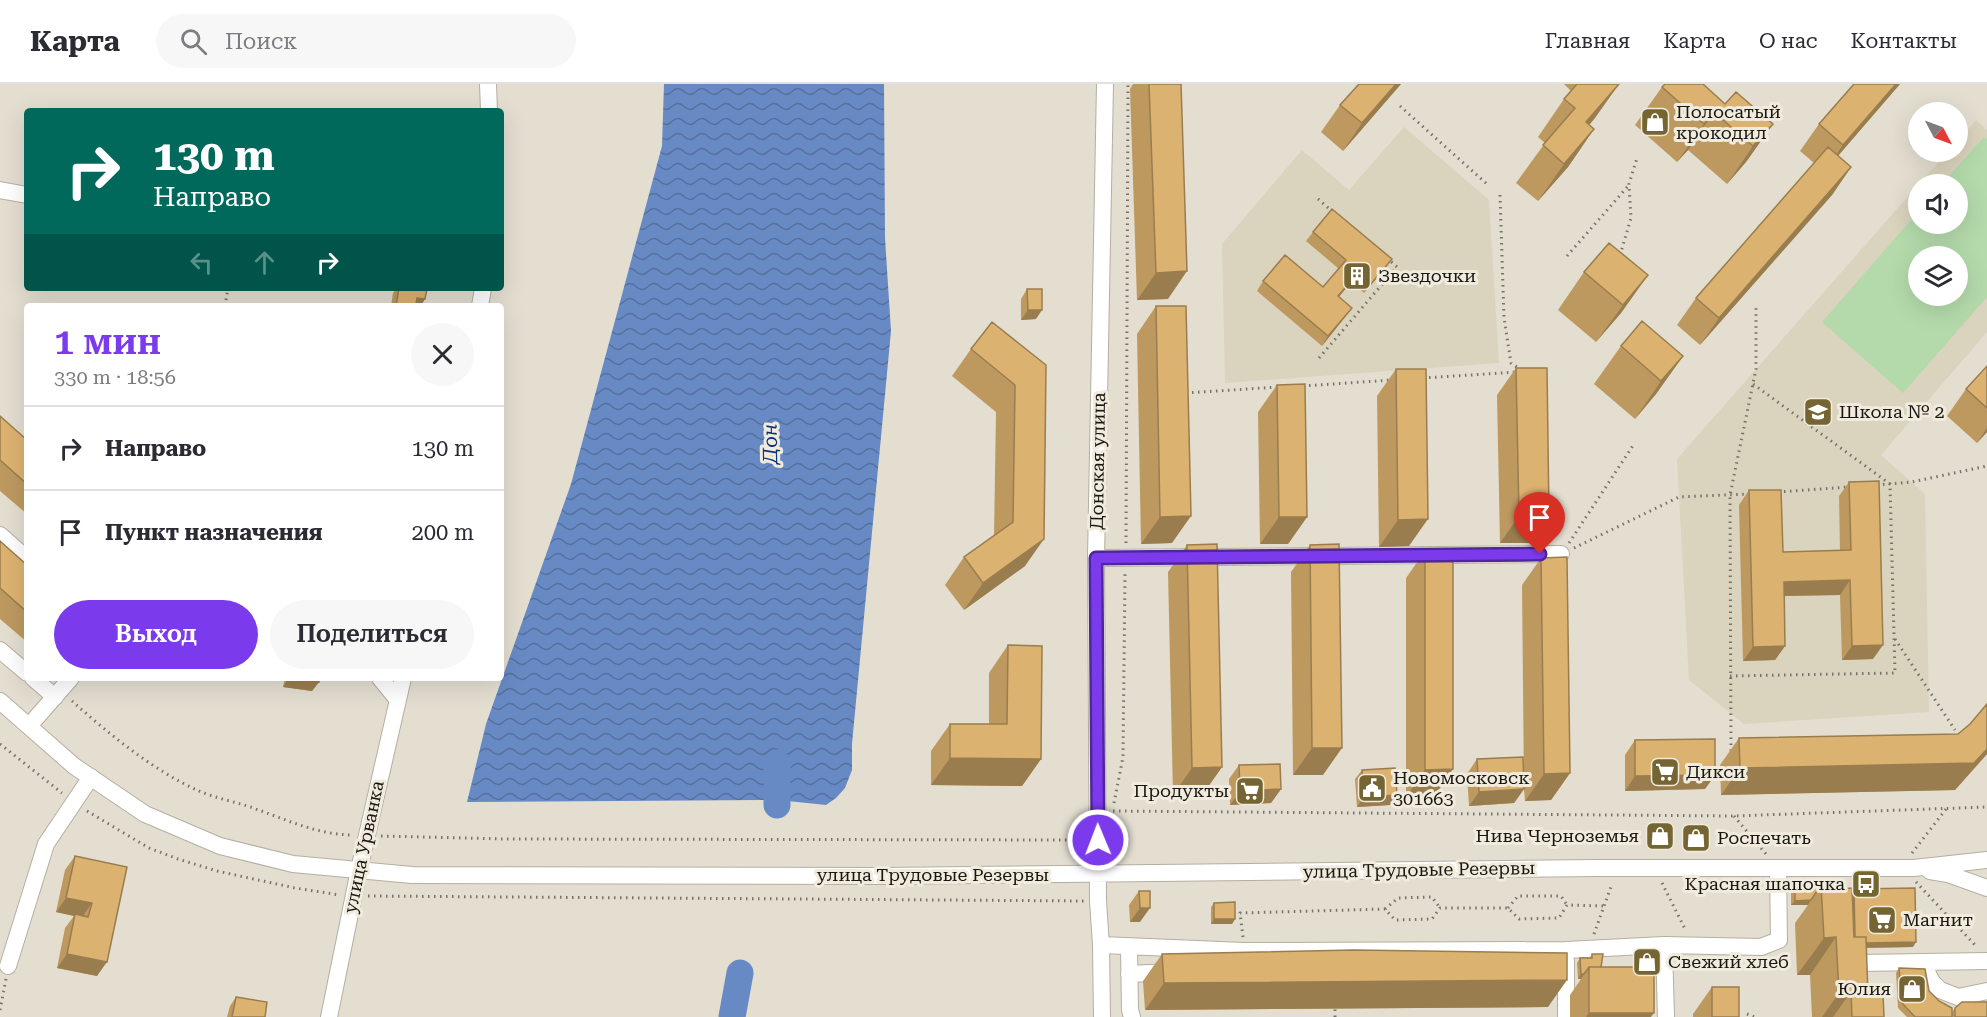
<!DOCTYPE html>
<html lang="ru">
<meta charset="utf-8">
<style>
:root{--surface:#fff;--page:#f7f7f7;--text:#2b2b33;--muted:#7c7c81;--line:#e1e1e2;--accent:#7c3aed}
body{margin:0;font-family:"Roboto Serif",serif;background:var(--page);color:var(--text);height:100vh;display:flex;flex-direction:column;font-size:22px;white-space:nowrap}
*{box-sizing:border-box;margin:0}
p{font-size:20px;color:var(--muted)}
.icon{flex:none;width:33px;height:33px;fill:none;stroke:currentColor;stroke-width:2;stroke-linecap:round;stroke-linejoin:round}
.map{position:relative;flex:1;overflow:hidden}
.side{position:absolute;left:24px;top:219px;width:480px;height:378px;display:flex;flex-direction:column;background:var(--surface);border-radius:6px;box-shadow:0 6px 24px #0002}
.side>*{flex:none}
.hud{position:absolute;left:24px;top:24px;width:480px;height:183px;border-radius:6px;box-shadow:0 6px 24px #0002;background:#00695c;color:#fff;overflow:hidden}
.needle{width:39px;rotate:131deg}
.buttons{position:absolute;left:1908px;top:18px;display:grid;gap:12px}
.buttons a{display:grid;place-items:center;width:60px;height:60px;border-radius:50%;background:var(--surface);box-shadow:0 6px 24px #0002;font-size:30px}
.pin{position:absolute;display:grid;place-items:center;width:51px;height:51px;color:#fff;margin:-62px -26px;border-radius:50% 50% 50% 0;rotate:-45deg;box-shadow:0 0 6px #0007}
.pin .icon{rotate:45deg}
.me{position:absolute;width:66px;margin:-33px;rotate:359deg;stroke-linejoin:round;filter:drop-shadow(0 0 4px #0008)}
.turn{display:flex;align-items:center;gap:21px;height:126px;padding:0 30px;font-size:27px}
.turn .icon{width:78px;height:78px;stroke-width:2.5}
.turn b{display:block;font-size:42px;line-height:51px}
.lanes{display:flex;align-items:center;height:57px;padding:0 30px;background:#0003;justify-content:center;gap:30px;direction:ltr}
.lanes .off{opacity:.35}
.round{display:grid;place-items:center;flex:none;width:63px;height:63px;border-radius:32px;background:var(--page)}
.overview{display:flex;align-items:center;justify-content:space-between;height:102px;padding:0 30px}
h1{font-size:36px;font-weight:600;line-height:45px;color:var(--accent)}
.action{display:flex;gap:12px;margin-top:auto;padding:12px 30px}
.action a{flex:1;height:69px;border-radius:36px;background:var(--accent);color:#fff;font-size:24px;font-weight:600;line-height:69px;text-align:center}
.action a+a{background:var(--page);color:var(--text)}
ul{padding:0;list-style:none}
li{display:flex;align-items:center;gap:18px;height:84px;padding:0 30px;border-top:2px solid var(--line)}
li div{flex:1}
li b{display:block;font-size:22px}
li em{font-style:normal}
header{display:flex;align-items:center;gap:36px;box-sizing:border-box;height:84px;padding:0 30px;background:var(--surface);border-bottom:2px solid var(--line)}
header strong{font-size:28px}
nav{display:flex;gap:33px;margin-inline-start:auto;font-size:21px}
.search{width:420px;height:54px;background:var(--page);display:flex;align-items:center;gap:15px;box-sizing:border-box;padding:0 21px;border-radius:33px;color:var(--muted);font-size:22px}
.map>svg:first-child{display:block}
</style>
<header>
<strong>Карта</strong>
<div class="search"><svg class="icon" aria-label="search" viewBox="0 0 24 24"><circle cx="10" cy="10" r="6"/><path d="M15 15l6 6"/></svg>Поиск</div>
<nav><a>Главная</a><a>Карта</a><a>О нас</a><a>Контакты</a></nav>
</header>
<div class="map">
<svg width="1987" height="933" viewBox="0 0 1987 933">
<defs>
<pattern id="water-waves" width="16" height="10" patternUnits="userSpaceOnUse" patternTransform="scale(1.5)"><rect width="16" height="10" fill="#688ac4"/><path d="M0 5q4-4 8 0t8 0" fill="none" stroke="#55709e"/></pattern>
</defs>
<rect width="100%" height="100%" fill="#e3ded0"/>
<path fill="#dad3bd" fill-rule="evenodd" d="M1976,36L1987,46V248L1881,371L1925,410L1929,628L1744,640L1689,596L1677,375L1918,101V140H1958V100H1919L1948,68H1958V57ZM1918,172H1958V212H1918Z
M1404,43L1489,116L1499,279L1225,299L1222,160L1302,66L1349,106Z"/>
<path fill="#b4daab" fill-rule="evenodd" d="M1984,53L1987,55V213L1903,309L1822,238L1918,128V140H1958V100H1942ZM1918,172H1958V212H1918Z"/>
<path fill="url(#water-waves)" d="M664,0H884L885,154L891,247L852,660V686L845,704L836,714L826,721L778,716L467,718L486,640L571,400L662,62Z"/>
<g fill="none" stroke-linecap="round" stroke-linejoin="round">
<path stroke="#688ac4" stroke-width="27" d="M777,679V721
M732,933L740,889"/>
<g stroke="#b4afa1" stroke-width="18">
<path id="minor" d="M488,0L489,27
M0,106L27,111
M480,222L483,204
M0,451L27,475
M1096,474L1561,470
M0,566L27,589
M33,594L55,613
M380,594L397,615
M0,617L74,682L145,730L220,762L293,780L412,791L884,792L1598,784H1914L1987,776
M29,642L71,594
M1930,787L1948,790L1987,804
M1101,861L1244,867L1566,866L1664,861L1761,863L1779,856L1778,785
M1664,861L1666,933
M1129,863L1130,926L1132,933
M1566,877V933
M1929,878L1927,888L1932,898L1940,906L1958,913L1987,907
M1860,879L1987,877
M8,882L46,760L91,693
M1129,890L1170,888
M329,933L359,786L403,594
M1102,933L1101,861L1098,817L1096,474L1105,0"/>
</g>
<path stroke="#757269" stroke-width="3" stroke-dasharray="1.5 4.5" stroke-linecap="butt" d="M1400,22L1487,100
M1500,111L1504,234L1511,279L1521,286
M1318,115L1333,128
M1620,171L1631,134L1629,100L1637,74
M1567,172L1629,101
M225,222L228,204
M1319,274L1397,183L1388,175
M1423,294L1518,288
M1303,302L1392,296
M1186,309L1278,303
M1877,401L1912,398L1987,382
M1778,408L1849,403
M1126,459L1128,0
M1569,459L1634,360
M1574,464L1679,413L1750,410
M1895,555L1955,646
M1730,592L1895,589L1890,400L1753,300
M72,617C109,650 154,687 199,707C217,715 238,718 256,725C287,736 319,751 353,751
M0,660L62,709
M1731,667L1730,411L1756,285V224
M1114,719L1123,673L1125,489
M87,727L149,764L178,775L217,787L295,804L340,811
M1113,727L1734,732L1987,723
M1734,732L1766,770
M381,752L506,755L1075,756L1082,754
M1912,769L1946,725
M1916,798L1975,861
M1662,799L1686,847
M368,812L1084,817
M1508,824L1518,812H1561L1567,821
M1385,825L1398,814L1432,813L1440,824
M1594,850L1612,800
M1243,853L1240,829L1385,825L1395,836L1432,835L1440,824H1508L1519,835L1559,834L1567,821L1604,822
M0,926L6,895
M1747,930L1755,933
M1335,933V925"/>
<use href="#minor" stroke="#fff" stroke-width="16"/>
</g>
<path fill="#bd9960" d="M1133,0H1181L1168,215L1137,216L1130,5Z
M1359,0H1401L1343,67L1321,48L1340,21Z
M1564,0H1619L1589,41L1594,45L1568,83L1538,117L1516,99L1545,59L1538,53L1564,15L1571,7Z
M1900,0L1838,72L1851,83L1832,111L1700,261L1677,241L1696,214L1814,79L1800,67L1819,40Z
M1662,3L1725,20L1773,40L1746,78L1727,100L1688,66L1677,78L1635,41Z
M1313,148L1385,184L1364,209L1351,198L1339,213L1345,233L1322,262L1257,207L1263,197L1323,203L1339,185L1306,157Z
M1584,188L1648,191L1621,229L1596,258L1558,226Z
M397,204H423L425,215L421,222H391L393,209Z
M1027,205L1036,235L1021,236V215Z
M1156,222L1172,459L1141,460L1137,250Z
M1621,262L1683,272L1656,310L1635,335L1594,300Z
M971,265L1046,281L1025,482L964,526L945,501L964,473L994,452L996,328L952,292Z
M1987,282V348L1977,359L1947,332L1966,305Z
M1516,284L1549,432L1530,459H1500L1497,311Z
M1396,285L1409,462L1379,463L1377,312Z
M1277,301L1307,433L1288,460H1260L1258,328Z
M0,332L27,356V430L0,407Z
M1849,398L1873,575L1842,576L1840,511L1784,512L1785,562L1775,576L1743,577L1739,421L1749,406L1783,468L1840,466L1839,412Z
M0,457L27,481V558L0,535Z
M1187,461L1222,683L1203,710L1173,711L1168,488Z
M1310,461L1323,691H1293L1291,488Z
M1425,467L1434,713H1406V494Z
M1541,474L1570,689L1551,716L1525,717L1524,705L1514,719L1469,722L1467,690L1477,675L1524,703L1522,501Z
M1008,561L1041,675L1022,702L931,701V667L950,640H989V589Z
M285,594H319V598L312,607L283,603Z
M1987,620V670L1955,706L1721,711L1720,681L1739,654L1958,650L1970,640Z
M1635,656L1715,691L1705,705L1625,707V671Z
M1239,681L1281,705L1271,719L1230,721L1229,695Z
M1362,686L1397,711L1390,721L1357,723L1355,695Z
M75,772L127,783L97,892L57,884L65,844L74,832L56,828L65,786Z
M1795,800H1836L1839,805L1852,808L1854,805L1913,863L1866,864L1868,911L1884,933H1812L1810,891H1797L1795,839L1808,821H1791V805Z
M1139,807H1150L1140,838H1130L1129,821Z
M1214,819L1235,835L1232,840H1211V823Z
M1162,870L1548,923L1145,926L1143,897Z
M1592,870L1601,883L1651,933H1570V911L1581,895H1578L1577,879L1580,874H1590Z
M1899,884L1929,907L1939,917L1952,928L1955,924L1987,933H1907L1898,924L1896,889Z
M1712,903L1739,933H1693V930Z
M236,913L265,933H227L230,922Z"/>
<path fill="#9a7d4e" d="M1396,0H1401L1343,67L1362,39Z
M1619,0L1595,34L1560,76L1586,38Z
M1896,0H1900L1824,88L1843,61Z
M1714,28L1688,66L1677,78L1704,40Z
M1773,40L1746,78L1727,100L1753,62Z
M1594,45L1568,83L1538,117L1564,80Z
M1851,83L1832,111L1700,261L1719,234Z
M1187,187L1168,215L1137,216L1156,189Z
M1358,189L1351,198L1331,222L1338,212Z
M1648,191L1621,229L1596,258L1623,221Z
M417,214L425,215L420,222H411Z
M1352,224L1345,233L1322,262L1328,252Z
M1028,226H1042L1036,235L1021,236Z
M1683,272L1656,310L1635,335L1661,297Z
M1987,344V348L1977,359Z
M1191,432L1172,459L1141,460L1160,433Z
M1519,432H1549L1530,459H1500Z
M1279,433H1307L1288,460H1260Z
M1428,435L1409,462L1379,463L1398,436Z
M1044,455L1025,482L964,526L983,499Z
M1850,496L1840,511L1774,512L1784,498Z
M1883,561L1873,575L1842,576L1852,562Z
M1785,562L1775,576L1743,577L1753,563Z
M289,594H296L319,598L312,607L283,603Z
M1312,664H1342L1323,691H1293Z
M1987,665V670L1955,706L1721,711L1740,684Z
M950,674L1041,675L1022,702L931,701Z
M1222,683L1203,710L1173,711L1192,684Z
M1453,685L1434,713H1406L1425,686Z
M1570,689L1551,716L1525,717L1544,690Z
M1715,691L1705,705L1625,707L1635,692Z
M1281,705L1271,719L1230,721L1240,707Z
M1524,705L1514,719L1469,722L1479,708Z
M1397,711L1390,721L1357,723L1364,713Z
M66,814L92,819L82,833L75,830L74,832L56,828Z
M1811,816L1808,821H1791L1795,817Z
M1140,824H1150L1140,838H1130Z
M1214,835H1235L1232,840H1211Z
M1836,853L1810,891H1797L1824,854Z
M1916,858L1913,863L1852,864L1855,859Z
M67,870L107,878L97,892L57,884Z
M1581,890H1584L1581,895H1578Z
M1567,896L1548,923L1145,926L1164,899Z
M1851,908L1833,933H1822L1839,909Z
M1589,929H1654L1651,933H1586Z"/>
<path fill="#dcb270" stroke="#9a7d4e" stroke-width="1.5" d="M1149,0H1181L1187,187L1156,189Z
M1359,0H1396L1362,39L1340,21Z
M1577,0H1619L1586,38L1594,45L1564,80L1543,61L1575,24L1564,15Z
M1665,0H1703L1725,20L1736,8L1773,40L1753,62L1714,28L1704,40L1662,3Z
M1854,0H1896L1843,61L1819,40Z
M1828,63L1851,83L1719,234L1696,214Z
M1332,125L1392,175L1371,200L1358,189L1338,212L1352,224L1328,252L1263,197L1285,171L1323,203L1346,176L1313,148Z
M1609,159L1648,191L1623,221L1584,188Z
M399,204L427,205L425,215L417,214L416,220L421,221V222H396Z
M1027,205H1042V226H1028Z
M1156,222H1186L1191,432L1160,433Z
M1642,237L1683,272L1661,297L1621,262Z
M992,238L1046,281L1044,455L983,499L964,473L1013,438L1015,301L971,265Z
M1987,282V324L1966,305Z
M1516,284H1547L1549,432H1519Z
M1396,285H1426L1428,435L1398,436Z
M1305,300L1307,433H1279L1277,301Z
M0,332L27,356V400L0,376Z
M1879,397L1883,561L1852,562L1850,496L1784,498L1785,562L1753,563L1749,406H1781L1783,468L1851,466L1849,398Z
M0,457L27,481V528L0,504Z
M1217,460L1222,683L1192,684L1187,461Z
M1339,460L1342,664H1312L1310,461Z
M1425,467H1453V685L1425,686Z
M1567,473L1570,689L1544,690L1541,474Z
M1008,561L1042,562L1041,675L950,674V640H1007Z
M296,594H319V598Z
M1987,620V665L1974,679L1740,684L1739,654L1958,650L1970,640Z
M1715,655V691L1635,692V656Z
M1523,673L1524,705L1479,708L1477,675Z
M1280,680L1281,705L1240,707L1239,681Z
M1395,684L1397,711L1364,713L1362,686Z
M75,772L127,783L107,878L67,870L75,830L88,833L92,819L66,814Z
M1795,800H1836V801H1821L1811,816L1795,817Z
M1821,801H1839V805L1852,804L1854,853H1866L1868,911L1883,910L1884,933H1852L1851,908L1839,909L1836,853L1824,854Z
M1915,804L1916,858L1866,859V853H1855L1854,805Z
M1139,807H1150V824H1140Z
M1235,818V835H1214V819Z
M1354,866L1567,869V896L1164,899L1162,870Z
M1592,870H1603L1601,883H1589L1584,890H1581L1580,874H1592Z
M1589,883H1654V929H1589Z
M1899,884L1925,885L1929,907L1939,917L1952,924V933H1915L1902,919Z
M1712,903H1739V933H1712Z
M236,913L267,918L265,933H232Z
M1962,918H1987V933H1955V924Z"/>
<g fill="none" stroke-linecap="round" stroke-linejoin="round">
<g stroke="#51269a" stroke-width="15">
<path id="route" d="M1098,756L1096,474L1540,470"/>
</g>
<use href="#route" stroke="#7c3aed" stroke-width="10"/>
</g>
<defs>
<g id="shop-square" transform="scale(1.5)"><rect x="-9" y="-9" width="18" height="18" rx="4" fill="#746532" stroke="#f0ebdd"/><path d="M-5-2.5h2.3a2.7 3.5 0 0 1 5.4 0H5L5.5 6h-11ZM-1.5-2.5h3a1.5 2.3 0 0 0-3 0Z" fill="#fff"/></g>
<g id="building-square" transform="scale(1.5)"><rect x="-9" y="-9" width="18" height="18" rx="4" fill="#746532" stroke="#f0ebdd"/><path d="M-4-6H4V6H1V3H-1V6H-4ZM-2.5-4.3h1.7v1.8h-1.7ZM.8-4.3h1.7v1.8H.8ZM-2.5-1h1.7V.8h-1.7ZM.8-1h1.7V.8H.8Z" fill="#fff"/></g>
<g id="school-square" transform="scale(1.5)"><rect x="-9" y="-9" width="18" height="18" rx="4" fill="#746532" stroke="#f0ebdd"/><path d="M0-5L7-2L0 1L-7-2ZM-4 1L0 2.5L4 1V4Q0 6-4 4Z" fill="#fff"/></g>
<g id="supermarket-square" transform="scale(1.5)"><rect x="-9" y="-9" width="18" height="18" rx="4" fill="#746532" stroke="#f0ebdd"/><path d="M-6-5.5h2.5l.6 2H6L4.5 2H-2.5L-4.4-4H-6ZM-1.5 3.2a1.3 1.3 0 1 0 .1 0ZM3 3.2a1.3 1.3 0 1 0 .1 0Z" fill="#fff"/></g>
<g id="civic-square" transform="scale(1.5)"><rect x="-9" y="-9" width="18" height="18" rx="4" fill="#746532" stroke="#f0ebdd"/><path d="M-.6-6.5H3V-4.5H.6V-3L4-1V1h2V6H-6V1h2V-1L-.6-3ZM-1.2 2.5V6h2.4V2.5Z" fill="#fff"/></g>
<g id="bus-square" transform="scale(1.5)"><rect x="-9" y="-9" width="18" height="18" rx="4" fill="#746532" stroke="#f0ebdd"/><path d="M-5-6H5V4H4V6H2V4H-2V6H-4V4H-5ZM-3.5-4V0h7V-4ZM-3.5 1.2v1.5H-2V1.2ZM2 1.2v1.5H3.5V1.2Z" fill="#fff"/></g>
</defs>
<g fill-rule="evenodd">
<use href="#shop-square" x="1655" y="38"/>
<use href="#building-square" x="1357" y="192"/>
<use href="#school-square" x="1818" y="328"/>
<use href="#supermarket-square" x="1665" y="688"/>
<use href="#civic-square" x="1372" y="704"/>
<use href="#supermarket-square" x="1250" y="707"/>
<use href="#shop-square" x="1660" y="752"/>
<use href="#shop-square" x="1696" y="754"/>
<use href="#bus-square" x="1866" y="800"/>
<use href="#supermarket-square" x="1882" y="836"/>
<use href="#shop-square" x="1647" y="878"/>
<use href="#shop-square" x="1912" y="905"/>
</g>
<g text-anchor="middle" stroke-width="6" stroke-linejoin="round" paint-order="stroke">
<g font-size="18" fill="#191712" stroke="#f0ebdd" text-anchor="start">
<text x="1676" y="34">Полосатый<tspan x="1676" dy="21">крокодил</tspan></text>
<text x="1378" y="198">Звездочки</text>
<text x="1839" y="334">Школа № 2</text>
<text x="1686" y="694">Дикси</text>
<text x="1393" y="700">Новомосковск<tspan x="1393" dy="21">301663</tspan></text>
<text x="1229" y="713" text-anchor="end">Продукты</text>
<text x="1639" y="758" text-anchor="end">Нива Черноземья</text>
<text x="1717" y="760">Роспечать</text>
<text x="1845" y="806" text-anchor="end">Красная шапочка</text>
<text x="1903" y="842">Магнит</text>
<text x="1668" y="884">Свежий хлеб</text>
<text x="1891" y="911" text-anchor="end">Юлия</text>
</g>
<g font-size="18" fill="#191712" stroke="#f0ebdd">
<text transform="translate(1098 377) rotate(-89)" y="6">Донская улица</text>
<text transform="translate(364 763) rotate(-78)" y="6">улица Урванка</text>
<text transform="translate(1419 786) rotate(-1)" y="6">улица Трудовые Резервы</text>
<text x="933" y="797">улица Трудовые Резервы</text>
</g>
<g font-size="20" font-style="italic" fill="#0a3379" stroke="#f0ebdd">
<text transform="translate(770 360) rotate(-91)" y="7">Дон</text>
</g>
</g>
</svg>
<div class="buttons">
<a><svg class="needle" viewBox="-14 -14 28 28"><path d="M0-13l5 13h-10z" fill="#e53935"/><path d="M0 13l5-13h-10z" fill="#7c7c81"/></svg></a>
<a><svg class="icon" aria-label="sound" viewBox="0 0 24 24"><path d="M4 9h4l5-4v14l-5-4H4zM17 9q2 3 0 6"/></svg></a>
<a><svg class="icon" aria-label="layers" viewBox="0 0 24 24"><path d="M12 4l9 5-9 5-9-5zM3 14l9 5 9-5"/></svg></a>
</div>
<div class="pin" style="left:1540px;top:470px;background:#d93025"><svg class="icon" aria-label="arrive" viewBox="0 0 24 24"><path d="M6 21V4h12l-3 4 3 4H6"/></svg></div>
<svg class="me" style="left:1098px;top:756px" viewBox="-20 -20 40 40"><circle r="17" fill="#7c3aed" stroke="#fff" stroke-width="3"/><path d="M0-11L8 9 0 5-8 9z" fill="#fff"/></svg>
<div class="hud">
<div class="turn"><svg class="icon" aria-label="right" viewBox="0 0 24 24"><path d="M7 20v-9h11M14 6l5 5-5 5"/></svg><div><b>130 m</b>Направо</div></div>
<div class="lanes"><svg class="icon off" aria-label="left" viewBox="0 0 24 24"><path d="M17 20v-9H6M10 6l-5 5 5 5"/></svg><svg class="icon off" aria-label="ahead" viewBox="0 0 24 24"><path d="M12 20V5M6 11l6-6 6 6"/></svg><svg class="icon" aria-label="right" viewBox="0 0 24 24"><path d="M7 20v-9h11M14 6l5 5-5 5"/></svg></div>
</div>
<section class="side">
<div class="overview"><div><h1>1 мин</h1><p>330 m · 18:56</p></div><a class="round"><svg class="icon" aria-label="close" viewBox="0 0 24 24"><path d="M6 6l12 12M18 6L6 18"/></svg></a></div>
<ul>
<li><svg class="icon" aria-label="right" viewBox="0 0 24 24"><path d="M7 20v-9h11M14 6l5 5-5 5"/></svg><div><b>Направо</b></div><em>130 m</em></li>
<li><svg class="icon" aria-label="arrive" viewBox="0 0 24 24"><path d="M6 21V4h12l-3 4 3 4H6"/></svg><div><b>Пункт назначения</b></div><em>200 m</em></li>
</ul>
<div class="action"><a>Выход</a><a>Поделиться</a></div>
</section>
</div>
